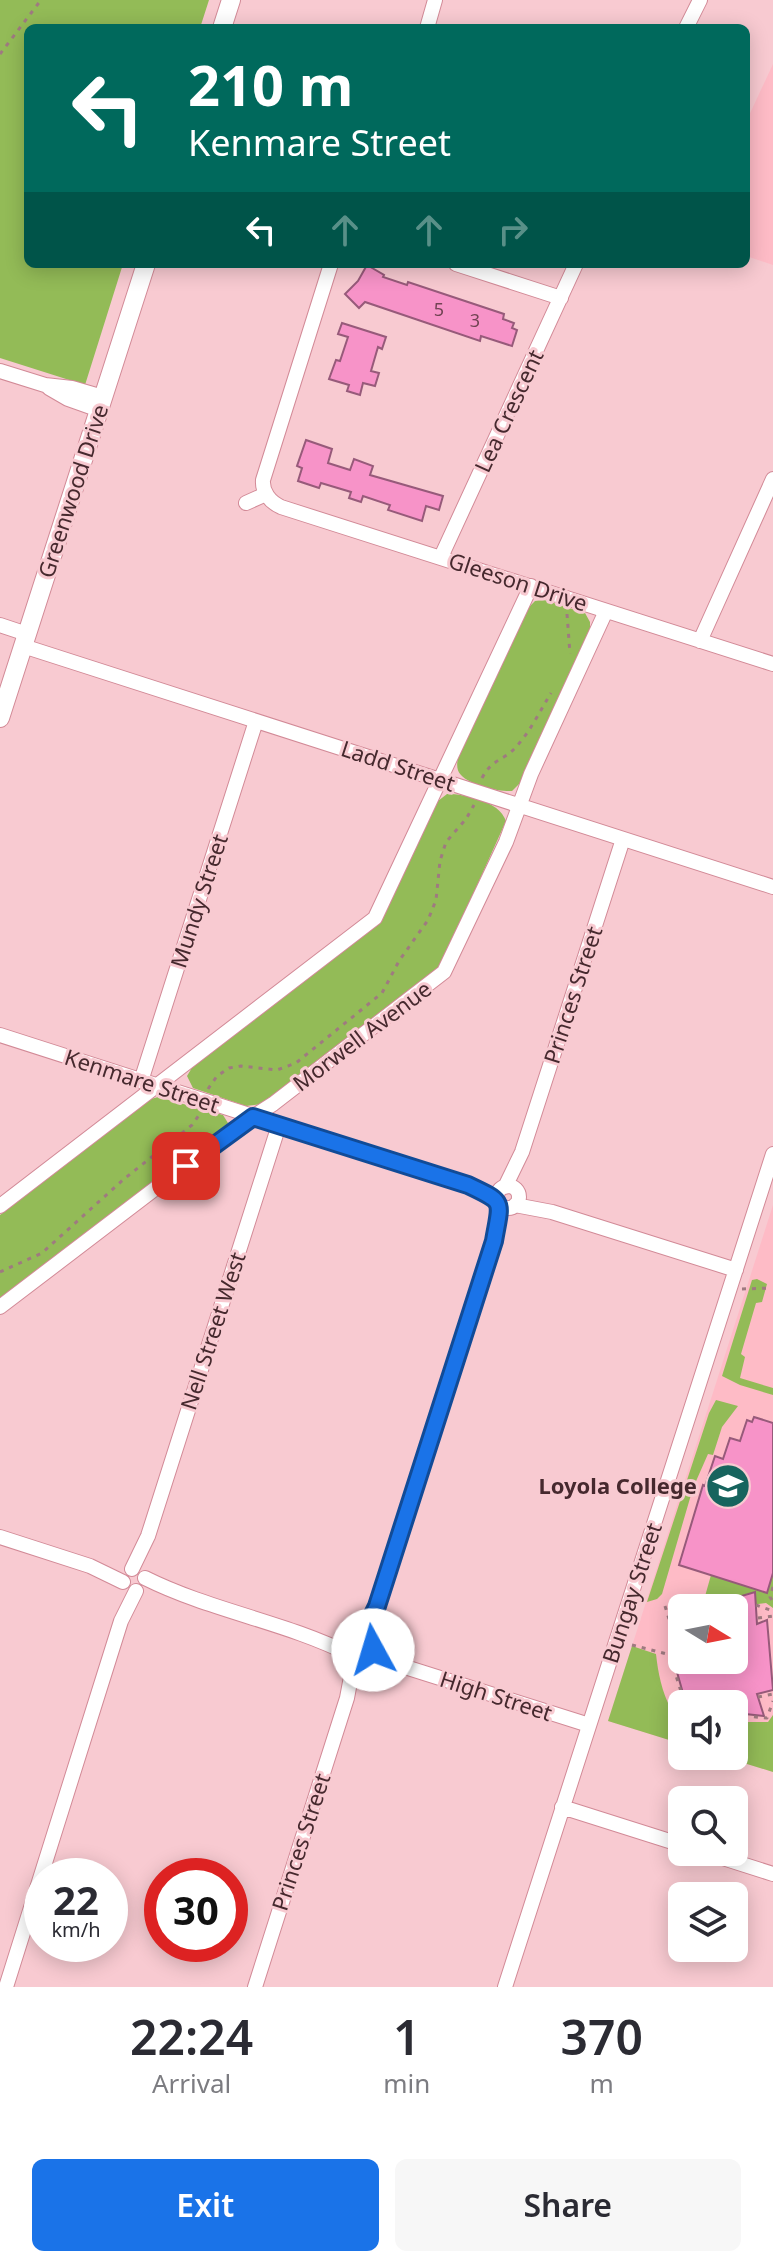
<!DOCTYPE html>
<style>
:root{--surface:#fff;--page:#f7f7f7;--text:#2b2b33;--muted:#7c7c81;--accent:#1a73e8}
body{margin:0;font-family:"Noto Sans",sans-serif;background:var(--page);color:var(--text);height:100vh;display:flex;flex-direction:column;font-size:30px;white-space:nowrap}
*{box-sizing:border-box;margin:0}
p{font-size:26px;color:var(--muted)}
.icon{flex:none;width:44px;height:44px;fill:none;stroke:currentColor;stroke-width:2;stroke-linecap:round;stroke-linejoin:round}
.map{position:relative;height:1987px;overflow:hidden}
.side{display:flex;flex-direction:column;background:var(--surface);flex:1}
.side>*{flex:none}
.top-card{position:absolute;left:24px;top:24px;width:726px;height:244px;border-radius:12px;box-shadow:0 4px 20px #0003;background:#00695c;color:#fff;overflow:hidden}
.needle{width:52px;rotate:100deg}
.tools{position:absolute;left:668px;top:1594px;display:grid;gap:16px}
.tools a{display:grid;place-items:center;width:80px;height:80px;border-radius:12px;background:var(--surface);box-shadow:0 4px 20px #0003;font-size:40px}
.speed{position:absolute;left:24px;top:1858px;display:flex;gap:16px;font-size:40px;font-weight:700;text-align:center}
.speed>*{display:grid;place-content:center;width:104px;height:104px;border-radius:50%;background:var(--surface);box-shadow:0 4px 20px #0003;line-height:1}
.speed small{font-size:20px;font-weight:400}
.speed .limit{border:12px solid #d22;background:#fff;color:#111}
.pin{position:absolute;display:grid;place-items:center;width:68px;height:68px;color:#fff;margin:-34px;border-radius:16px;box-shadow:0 4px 12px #0006}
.me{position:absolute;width:88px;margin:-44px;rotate:354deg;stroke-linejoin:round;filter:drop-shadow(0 0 6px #0008)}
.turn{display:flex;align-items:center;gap:28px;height:168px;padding:0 32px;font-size:36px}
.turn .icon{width:104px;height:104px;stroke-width:2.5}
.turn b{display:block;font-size:56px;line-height:68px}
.lanes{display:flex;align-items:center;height:76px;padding:0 32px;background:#0003;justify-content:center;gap:40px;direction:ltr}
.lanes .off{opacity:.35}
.eta{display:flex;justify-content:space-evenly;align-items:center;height:136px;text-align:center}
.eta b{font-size:48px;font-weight:600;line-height:56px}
.cta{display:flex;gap:16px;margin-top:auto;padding:16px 32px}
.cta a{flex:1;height:92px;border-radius:12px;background:var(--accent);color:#fff;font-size:32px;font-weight:600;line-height:92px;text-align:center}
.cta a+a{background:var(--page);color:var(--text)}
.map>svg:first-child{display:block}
</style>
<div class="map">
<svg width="773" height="1987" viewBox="0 0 773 1987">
<rect width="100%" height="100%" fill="#f8cad1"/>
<path fill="#febbc6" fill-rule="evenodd" d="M773,64V265L746,256V122Z
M773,1205V1772L721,1756H734V1704H682V1744L608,1721ZM682,1608H734V1660H682Z"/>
<path fill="#93bb57" d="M0,0H209L200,28H28V264H123L85,385L0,358Z
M544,600L585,613L590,622V632L521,782L512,791C499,792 470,785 461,775C456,770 457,763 458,756L528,608L535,601Z
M447,794C466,794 499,801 506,821L439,970L262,1104L246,1106L193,1088L187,1076L193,1066L382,917L438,801Z
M158,1097L223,1115L228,1123L226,1128L0,1301V1215L151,1099Z
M757,1279L767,1284L762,1302L756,1303L741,1354L745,1357L740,1378L773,1388V1395L740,1385L722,1376L752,1280Z
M716,1400L738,1406L722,1427L713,1455L708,1454L693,1488L662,1594L657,1599L647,1602L709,1413Z
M773,1573V1608L766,1603L734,1607L731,1599L702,1607L711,1575L767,1592Z
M632,1646L656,1654C658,1673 662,1692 671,1709C680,1726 682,1723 682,1744L608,1721Z
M773,1715V1772L721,1756H734V1722H768Z"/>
<path fill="#f793c8" stroke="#975a7a" stroke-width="2" d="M367,265L384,275L383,277L407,285L408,282L504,314L503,319L514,323L512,328L517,330L512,346L481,336L480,341L365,302L359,308L345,294L358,281Z
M342,323L386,337L382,349L378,347L371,371L379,373L375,386L363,383L360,395L347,391L349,385L329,379L336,360L340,361L348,337L338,334Z
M306,440L332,449L328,463L350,470L354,459L373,466L370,475L443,496L439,510L426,506L422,521L388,510L390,505L363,496L361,502L349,498L351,492L321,483L319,488L298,481L302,468L297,466Z
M754,1417L773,1423V1573L767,1593L679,1565L703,1485L705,1486L715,1456L723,1459L730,1438L740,1441L747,1420L752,1422Z
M755,1592L757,1624L767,1620L773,1690L757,1694L764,1716L736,1713L735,1704H686L675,1665L684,1660H734V1608H712L711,1605Z"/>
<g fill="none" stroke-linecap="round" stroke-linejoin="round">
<g stroke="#d28a97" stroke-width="16">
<path id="minor" d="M427,28L435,0
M686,28L700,0
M331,264L263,480C262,492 270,502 281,507L773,664
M456,264L561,298
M0,371L45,385L72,388L103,397
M49,388L68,399L99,410
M246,503L266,494
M441,557L576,264
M0,625L27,634
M700,641L773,479
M23,646L773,887
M0,1035L468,1185L497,1199
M141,1081L256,721
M497 1197a11 11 0 1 1 22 0a11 11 0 1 1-22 0Z
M505,1187L522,1152L623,839
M515,1205L552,1212L736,1270
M0,1206L375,918L531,586
M0,1307L232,1130L273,1104L444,972L506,842L531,774L606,611
M0,1537L90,1566L123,1582
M132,1569L148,1536L279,1125
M145,1578C211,1611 286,1622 351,1655
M351 1653a11 11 0 1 1 22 0a11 11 0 1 1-22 0Z
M370,1645L377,1606L494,1241L500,1205
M369,1661L402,1666L589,1725
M562,1807L682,1845
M704,1852L773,1874
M6,1987L121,1621L136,1591
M255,1987L347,1698L354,1661
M505,1987L773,1154"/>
</g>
<g stroke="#d28a97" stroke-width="20">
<path id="tertiary" d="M222,28L231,0
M0,718L146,264"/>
</g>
<path stroke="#9f7a80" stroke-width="3" stroke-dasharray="4 6" stroke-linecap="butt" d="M0,54L41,0
M567,614L570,654
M482,778C493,758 502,762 515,748C530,732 540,711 551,693
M208,1089L217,1076L229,1068L241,1066L277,1070L296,1063L382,993L399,961L428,920L436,900L440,861L446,842L466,819L474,805
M0,1272L42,1253L124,1179L192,1125L199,1115
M742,1289L771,1288
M773,1587L770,1597L773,1602
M756,1605L773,1611
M665,1606L669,1619
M670,1618L672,1663L685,1704
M758,1618L773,1616
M632,1645L671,1655
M758,1697L773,1694
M734,1715L767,1718L773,1701"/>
<use href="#minor" stroke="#fff" stroke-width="14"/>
<use href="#tertiary" stroke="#fff" stroke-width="18"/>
</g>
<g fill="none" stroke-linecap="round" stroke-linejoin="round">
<g stroke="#114b97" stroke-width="20">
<path id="route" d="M186,1166L253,1117L468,1185C506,1203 501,1200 494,1241L386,1578L377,1606L360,1641L367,1642L373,1650"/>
</g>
<use href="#route" stroke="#1a73e8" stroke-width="14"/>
</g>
<defs>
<g id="school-disc" transform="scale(2.3)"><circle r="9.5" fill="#17645e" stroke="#f8cad1"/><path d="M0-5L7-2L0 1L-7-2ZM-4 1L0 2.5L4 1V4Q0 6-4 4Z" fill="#fff"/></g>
</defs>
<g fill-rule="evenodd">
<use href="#school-disc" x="728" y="1486"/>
</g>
<g text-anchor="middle" stroke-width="6" stroke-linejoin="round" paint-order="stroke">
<g font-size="18" fill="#724454">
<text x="439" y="316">5</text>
<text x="475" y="327">3</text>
</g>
<g font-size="22" fill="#46292e" stroke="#f8cad1">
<text transform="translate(509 411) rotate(-65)" y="8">Lea Crescent</text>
<text transform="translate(73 491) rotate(-72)" y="8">Greenwood Drive</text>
<text transform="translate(518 582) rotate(18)" y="8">Gleeson Drive</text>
<text transform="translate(398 766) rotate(18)" y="8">Ladd Street</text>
<text transform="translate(199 901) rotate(-72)" y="8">Mundy Street</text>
<text transform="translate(573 995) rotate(-72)" y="8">Princes Street</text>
<text transform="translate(362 1036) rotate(-37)" y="8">Morwell Avenue</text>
<text transform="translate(142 1081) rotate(18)" y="8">Kenmare Street</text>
<text transform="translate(213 1331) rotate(-72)" y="8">Nell Street West</text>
<text transform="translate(632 1593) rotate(-72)" y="8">Bungay Street</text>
<text transform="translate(496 1696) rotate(18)" y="8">High Street</text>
<text transform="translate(301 1842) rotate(-72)" y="8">Princes Street</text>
</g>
<g font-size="22" font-weight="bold" fill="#46292e" stroke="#f8cad1" text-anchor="end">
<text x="697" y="1494">Loyola College</text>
</g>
</g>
</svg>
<div class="tools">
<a><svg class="needle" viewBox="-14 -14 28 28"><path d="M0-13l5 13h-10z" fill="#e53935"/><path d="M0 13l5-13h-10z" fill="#7c7c81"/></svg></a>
<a><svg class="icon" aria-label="sound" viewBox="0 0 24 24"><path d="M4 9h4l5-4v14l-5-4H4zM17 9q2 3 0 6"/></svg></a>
<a><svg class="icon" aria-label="search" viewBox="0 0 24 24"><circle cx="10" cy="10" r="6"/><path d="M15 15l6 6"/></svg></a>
<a><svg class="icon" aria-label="layers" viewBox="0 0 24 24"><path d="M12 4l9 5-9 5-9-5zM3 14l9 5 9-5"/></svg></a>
</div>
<div class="speed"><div>22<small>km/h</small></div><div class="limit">30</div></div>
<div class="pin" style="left:186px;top:1166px;background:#d93025"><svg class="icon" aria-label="arrive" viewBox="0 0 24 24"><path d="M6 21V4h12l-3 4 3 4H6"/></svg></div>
<svg class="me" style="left:373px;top:1650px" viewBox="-20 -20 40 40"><circle r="19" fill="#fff"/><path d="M0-13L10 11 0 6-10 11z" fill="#1a73e8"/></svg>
<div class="top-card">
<div class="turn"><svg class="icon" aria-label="left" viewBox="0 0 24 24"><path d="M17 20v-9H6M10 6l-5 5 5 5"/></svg><div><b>210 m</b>Kenmare Street</div></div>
<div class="lanes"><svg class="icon" aria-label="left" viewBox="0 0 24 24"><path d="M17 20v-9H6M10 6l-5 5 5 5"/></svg><svg class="icon off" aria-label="ahead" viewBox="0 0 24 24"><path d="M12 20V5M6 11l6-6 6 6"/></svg><svg class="icon off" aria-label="ahead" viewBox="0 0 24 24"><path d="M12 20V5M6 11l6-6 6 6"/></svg><svg class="icon off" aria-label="right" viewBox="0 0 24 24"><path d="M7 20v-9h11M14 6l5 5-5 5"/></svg></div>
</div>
</div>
<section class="side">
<div class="eta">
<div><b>22:24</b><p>Arrival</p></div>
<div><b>1</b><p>min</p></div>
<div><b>370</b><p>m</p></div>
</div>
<div class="cta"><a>Exit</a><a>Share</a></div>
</section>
